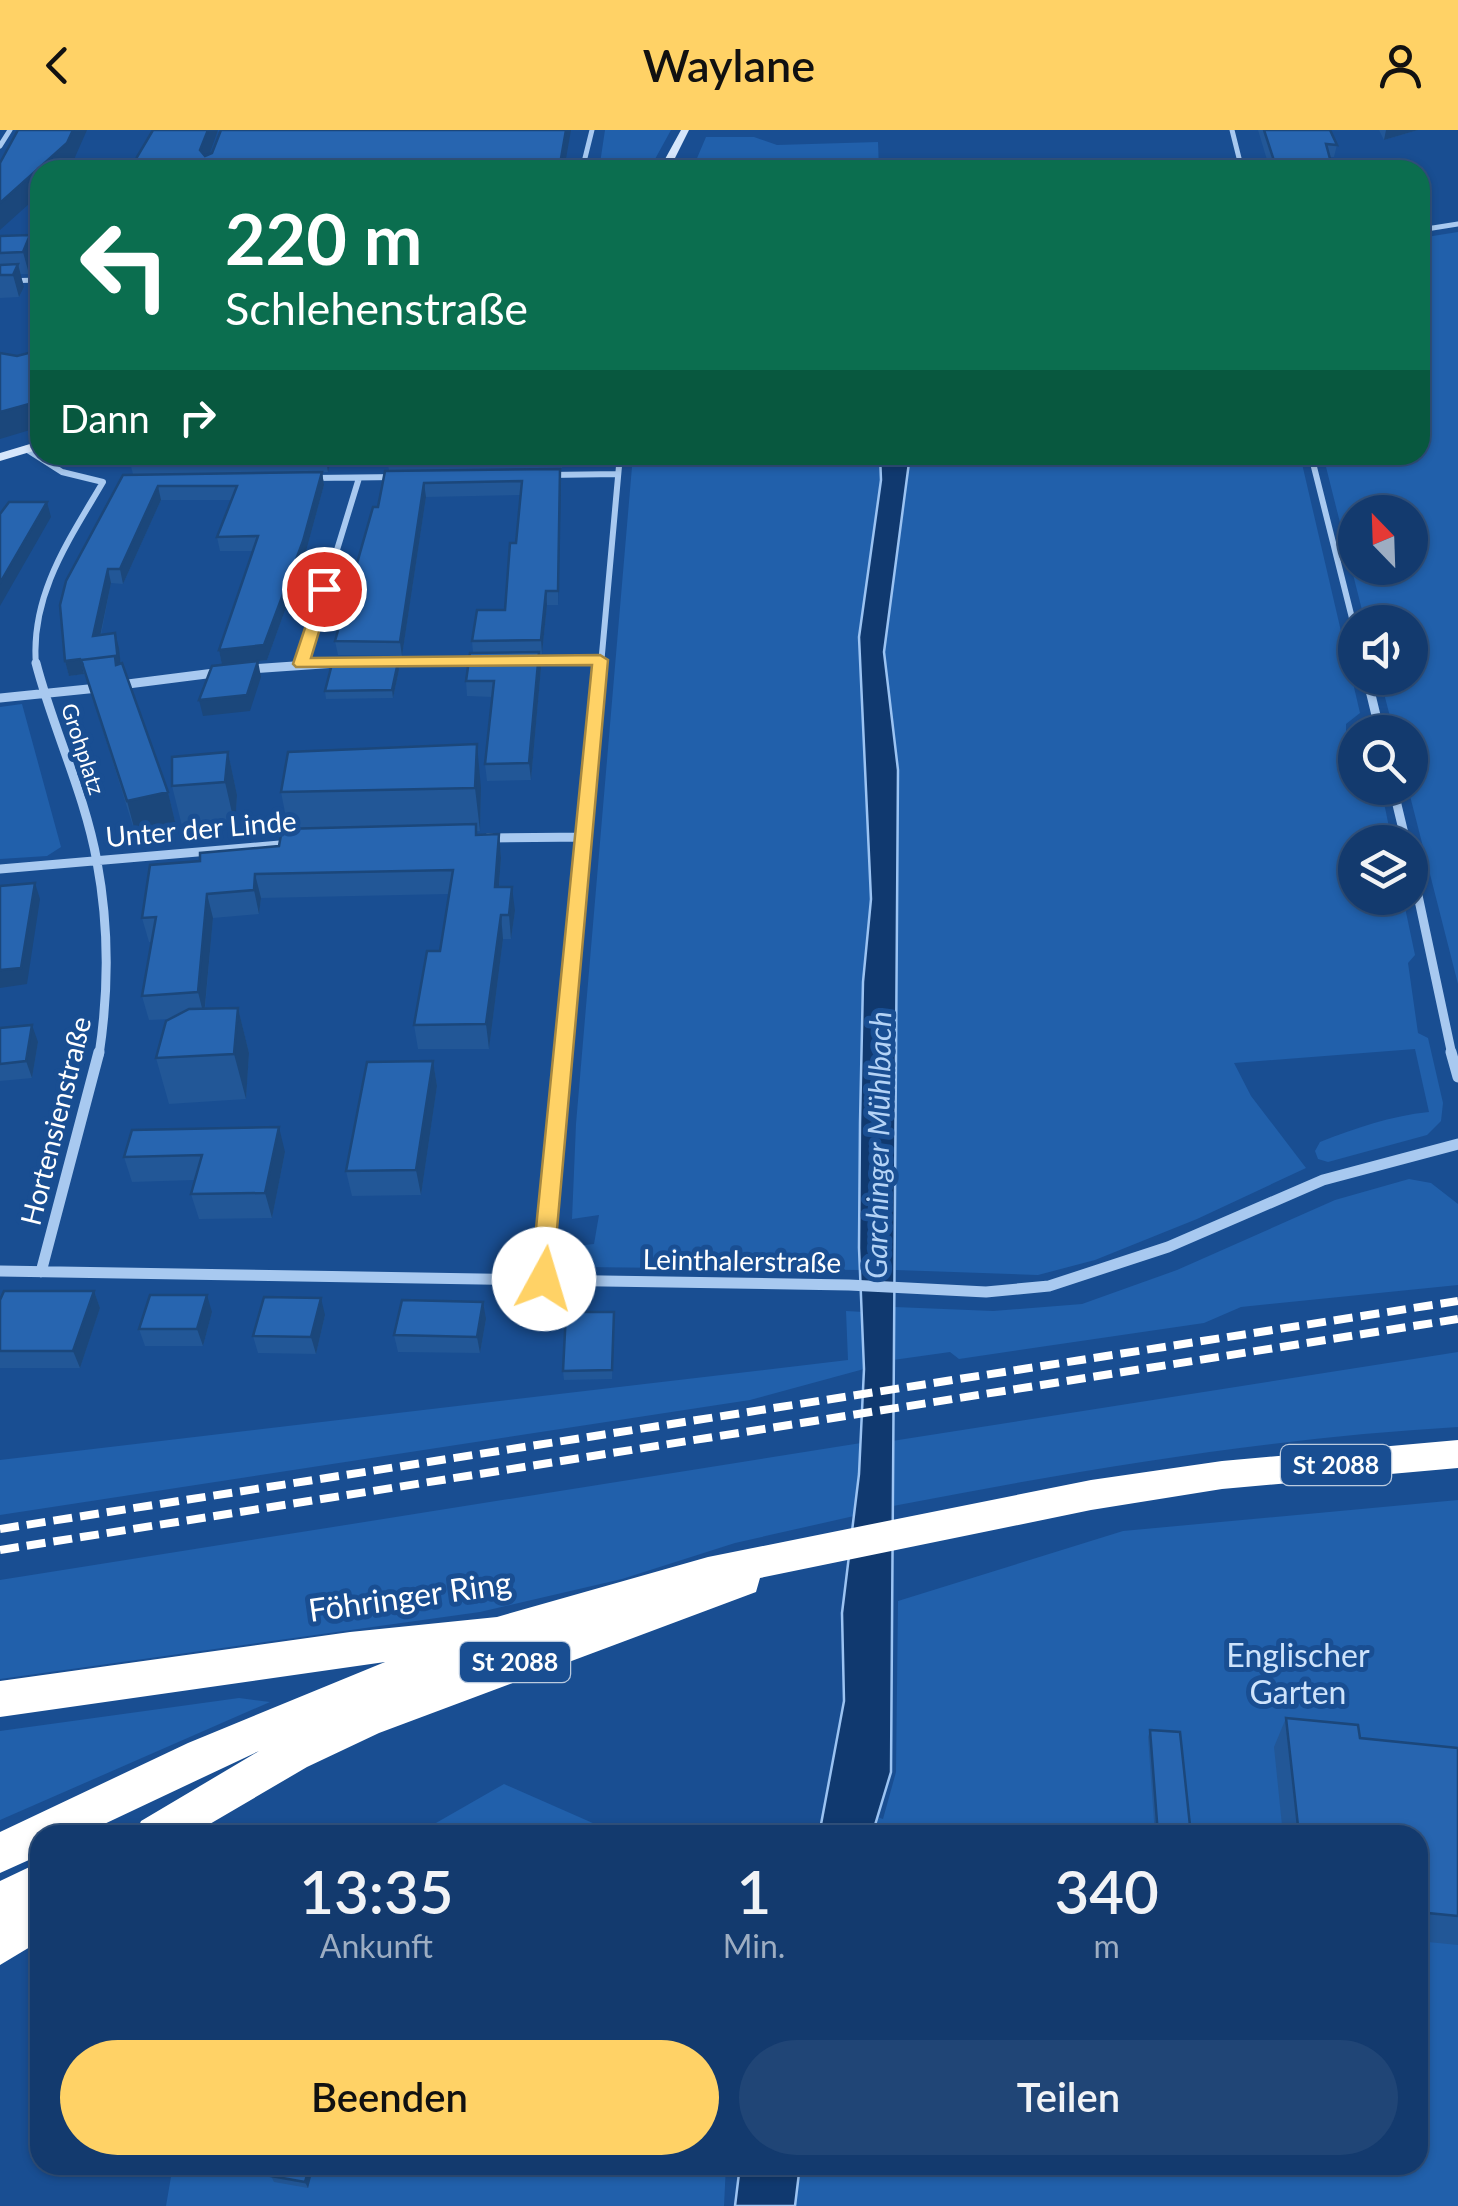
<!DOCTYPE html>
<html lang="de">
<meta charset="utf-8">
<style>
:root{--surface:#133a6e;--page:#204576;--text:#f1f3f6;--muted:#9dadc2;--line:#325481;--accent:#ffd266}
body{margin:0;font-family:Lato,sans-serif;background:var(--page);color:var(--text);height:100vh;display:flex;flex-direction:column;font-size:38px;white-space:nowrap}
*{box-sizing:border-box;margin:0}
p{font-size:32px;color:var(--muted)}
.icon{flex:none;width:55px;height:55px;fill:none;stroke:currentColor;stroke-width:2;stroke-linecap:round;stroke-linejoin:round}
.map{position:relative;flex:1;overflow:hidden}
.details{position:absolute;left:30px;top:1695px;width:1398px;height:350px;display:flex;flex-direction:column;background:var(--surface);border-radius:30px;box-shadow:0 2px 8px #0004,0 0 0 2px var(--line)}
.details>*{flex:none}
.guide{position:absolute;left:30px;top:30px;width:1400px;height:305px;border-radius:30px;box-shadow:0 2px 8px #0004,0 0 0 2px var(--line);background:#0b6e4f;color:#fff;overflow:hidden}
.needle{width:65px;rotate:337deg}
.fabs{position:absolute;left:1338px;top:365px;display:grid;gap:20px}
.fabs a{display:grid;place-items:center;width:90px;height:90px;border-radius:50%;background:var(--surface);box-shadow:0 2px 8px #0004,0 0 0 2px var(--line);font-size:50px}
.pin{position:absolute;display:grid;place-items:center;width:85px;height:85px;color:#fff;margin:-42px;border:5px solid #fff;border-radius:50%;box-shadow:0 2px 10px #0007}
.me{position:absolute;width:110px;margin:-55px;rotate:6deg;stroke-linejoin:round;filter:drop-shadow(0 0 8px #0008)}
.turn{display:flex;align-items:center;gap:35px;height:210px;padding:0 30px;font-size:45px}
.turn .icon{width:130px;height:130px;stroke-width:2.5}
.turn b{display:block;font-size:70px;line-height:85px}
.then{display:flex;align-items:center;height:95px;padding:0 30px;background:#0003;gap:20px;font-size:38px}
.eta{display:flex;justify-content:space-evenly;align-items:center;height:170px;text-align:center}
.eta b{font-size:60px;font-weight:600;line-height:70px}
.button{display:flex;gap:20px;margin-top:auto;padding:20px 30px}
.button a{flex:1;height:115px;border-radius:60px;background:var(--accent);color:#111;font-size:40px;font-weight:600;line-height:115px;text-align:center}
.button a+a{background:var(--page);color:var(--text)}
header{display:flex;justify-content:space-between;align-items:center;height:130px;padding:0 30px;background:var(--accent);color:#111;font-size:45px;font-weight:600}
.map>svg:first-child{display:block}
</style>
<header><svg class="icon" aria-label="back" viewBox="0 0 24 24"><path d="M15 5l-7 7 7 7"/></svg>Waylane<svg class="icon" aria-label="person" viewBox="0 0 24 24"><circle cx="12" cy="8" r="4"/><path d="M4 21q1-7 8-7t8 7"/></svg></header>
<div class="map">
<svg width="1458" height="2076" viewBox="0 0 1458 2076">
<rect width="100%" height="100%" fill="#194e92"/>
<path fill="#2160ab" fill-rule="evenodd" d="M605,0H671L649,40H599Z
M706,7H754L777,15L878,12L879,40H692Z
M1458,102V854L1408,658L1410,602H1394L1380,548H1410V492H1365L1323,325H1420V108ZM1355,382H1410V438H1355Z
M633,325H880L881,350L859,507L871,769L863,852L861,1140L580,1137L569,1131L566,1117L594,1114L599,1085L572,1089L576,994Z
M910,325H1300L1360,583L1346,594V613L1355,623V658H1381L1392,712H1355V768H1403L1415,825L1408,833L1418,903L1428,908L1443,973L1441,991L1427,1005L1328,1032L1318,1029L1315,1021L1320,1012C1356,998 1390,986 1429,982L1415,919L1234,933L1251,966L1306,1038L1197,1089L1095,1130L1038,1145L896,1140L898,640L884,522Z
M22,574L61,717L47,726L0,729V577Z
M1409,1049L1431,1053L1458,1074V1155L1241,1177L1204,1193L959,1229L950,1222L893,1230L895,1177L993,1181L1082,1174L1177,1140L1335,1070Z
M846,1181L864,1182V1239L750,1270L0,1385V1330L848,1230Z
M1458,1222V1297C1268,1308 1080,1340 893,1376L892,1311Z
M861,1313L854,1386L735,1413L622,1449L480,1482L0,1549V1450Z
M1458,1370V2076H795L800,2035H1418V1705H872L877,1687L883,1689L896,1642L898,1471L1123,1401Z
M239,1568L270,1572L0,1690V1601Z
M504,1654L620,1705H415Z
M173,2035H726L724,2076H166Z"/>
<path fill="#10396f" stroke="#9bc3f2" stroke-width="2.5" d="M880,325H910L884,522L898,640L891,1642L872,1705H819L844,1571L842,1483L859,1344L864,1239L859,1118L860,993L863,852L871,769L859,507L881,350Z
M740,2035H800L795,2076H735Z"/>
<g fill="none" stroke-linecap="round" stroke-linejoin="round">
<path stroke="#a8c9f0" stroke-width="5" d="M1232,0L1242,40
M0,16L10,0
M582,40L592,0
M1420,100L1458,94
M0,151L40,150"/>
<path stroke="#a8c9f0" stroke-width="6" d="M26,319L62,342L103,352C69,410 30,465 36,535
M1311,325L1355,500
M549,345L618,344
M314,348L397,347
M529,530H600
M302,534L359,348
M301,535L482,530
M601,535L620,325"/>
<path stroke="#a8c9f0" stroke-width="9" d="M36,533C53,599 85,664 97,732C109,796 109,860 99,925
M249,539L337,533
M1367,548L1380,602
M120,555L222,542
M0,568L98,558
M1393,658L1406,712
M488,708L587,707
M1410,728L1452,925
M0,739L291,714
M565,925L601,533"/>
<path stroke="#a8c9f0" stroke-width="11" d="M1451,922L1458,947
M0,1141L849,1155L986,1162L1049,1156L1168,1117L1323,1050L1458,1014
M41,1142L99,922
M544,1149L565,922"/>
<path fill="#d6e6fb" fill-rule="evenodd" d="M681,0H689L669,40H659Z
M40,311V319L0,331V323Z"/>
<path fill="#fff" fill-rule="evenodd" d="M1458,1310V1338L1222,1359L1091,1380L760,1448L756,1462L379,1603L307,1637L191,1705H135L141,1691L259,1621L81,1705H40V1725L0,1743V1702L188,1613L385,1532L0,1587V1551L350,1502L497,1487L708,1427L1091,1350L1222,1331ZM513,1516L476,1529L479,1523Z
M40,1732V1811L0,1835V1751Z"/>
<path stroke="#fff" stroke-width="8" stroke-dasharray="19 8" stroke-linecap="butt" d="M0,1399L1458,1171
M0,1420L1458,1189"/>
</g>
<path fill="#225797" d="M1258,0H1330L1337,15L1334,27H1330L1333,40H1270Z
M1379,0H1418L1384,10Z
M0,106L36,127L29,144H20L24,157L19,167L0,168Z
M128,325H332L328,342H322L324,355L305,425L267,530L222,535L219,520L253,421H220L217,407L232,370H161L123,454L111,453L101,505L115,503L121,534L168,662L177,700L137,709L87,550L84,544L69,546L65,531L133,344Z
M387,325H579L578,333H562V338L389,341Z
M560,339L558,475H547L542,524H539L541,538L531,650L487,651L485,634L492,567L467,566L466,551L473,523L472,511L505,480L516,413L521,365L426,367L402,526L338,525L335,511L378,377L385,341Z
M398,532L399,540L393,568L326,569L325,561Z
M228,622L237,665L235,696L183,700L172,656Z
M481,658L480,701H477V705L499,704L501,728L499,757L515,781L511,809H503L489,919H418L414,895L440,821L449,764L261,768L259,784L213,788L205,879L238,878L249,923L246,969L169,974L156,928L170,889L149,890L142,866L152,812H149L142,788L200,731L279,716L288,698L281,662Z
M0,898L38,912L32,948L0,951Z
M433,931L437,956L421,1065L352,1066L346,1041Z
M285,1022L272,1088L199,1089L191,1064L195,1050L132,1052L124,1027Z
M94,1161L100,1178L80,1238H0V1170Z
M212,1182L203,1216H145L139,1199Z
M614,1182L612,1249L564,1250L563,1241Z
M325,1185L316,1224L258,1223L253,1206Z
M486,1189L480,1223L398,1222L394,1205Z
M1286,1588L1360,1608L1458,1618V1815L1418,1811V1705H1283L1274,1617Z
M1150,1600L1191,1705H1155L1148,1607Z
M314,2035L308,2058L274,2052L271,2046Z"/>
<path fill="#1b477b" d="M73,0H87L72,34L66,40H40V64L0,100V73Z
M208,0H218L204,40L200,20Z
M566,0H571L564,40H559Z
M1386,0H1418L1384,10Z
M30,105L36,127L29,144L23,122Z
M18,134L24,157L19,167L13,145Z
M40,271V297L0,309V282Z
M325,325H332L328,342Z
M560,339L561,352L558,475V461Z
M322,342L324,355L305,425L267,530L222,535L219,520Z
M424,353L426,367L402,526L400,512Z
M158,356L161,370L123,454L120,439Z
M47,372L51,387L0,476V453Z
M108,439L111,453L97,521L93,506Z
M546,461L547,475L542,524L541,510Z
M115,503L119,518L122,546L88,550Z
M539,522L541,538L531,650L529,633Z
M80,529L84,544L69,546L65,531Z
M258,531L261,547L250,581L203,586L199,570Z
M398,532L399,540L393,568L392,560Z
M477,614L481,658L480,701L475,658Z
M228,622L237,665L235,696L225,652Z
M168,662L177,700L137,709L127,671Z
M499,704L501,728L497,781L495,757Z
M255,744L261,768L259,784L254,760Z
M35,753L40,769L27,854L0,858V840Z
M512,757L515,781L511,809L509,785Z
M207,764L213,788L204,886L198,862Z
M501,785L503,809L489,919L486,894Z
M238,878L249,923L246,969L234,924Z
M32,895L38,912L32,948L26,931Z
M433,931L437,956L421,1065L416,1040Z
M279,997L285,1022L272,1088L265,1063Z
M94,1161L100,1178L80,1238L73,1221Z
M207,1165L212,1182L203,1216L197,1199Z
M321,1168L325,1185L316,1224L311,1207Z
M483,1172L486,1189L480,1223L477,1207Z
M310,2035H314L308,2058L305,2052Z"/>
<path fill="#2765b0" stroke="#1b477b" stroke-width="2.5" d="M18,0H73L67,13L0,73V33Z
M153,0H208L200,20L205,26L212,23L221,0H566L559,40H132L137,27Z
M1264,0H1330L1337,15L1326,14L1333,40H1277Z
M30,105L23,122L0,123V106Z
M18,134L13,145H0V135Z
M40,220V271L0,282V223L17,226Z
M560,339L558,461H546L541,510L472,511L477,480H505L510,413H516L522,351L424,353L400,512L335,511L373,377H378L385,341Z
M322,342L303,411L264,515L219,520L258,406L217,407L237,356H158L120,439H108L93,506L115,503L118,531H116L115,526L81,530L83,535L80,529L65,531L60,475L66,451L123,345Z
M9,372H47L0,453V384Z
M539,522L529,633L485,634L494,551H466L470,523Z
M115,526L116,535L122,533L168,662L127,671L81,530Z
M258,531L247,565L199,570L212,536Z
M398,532L392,560L325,561L332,534Z
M477,614L475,658L281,662L288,622Z
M228,622L225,652L172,656V627Z
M476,694V705L499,704L495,757H512L509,785H501L486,894L414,895L427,821H440L453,740L255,744L254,760L207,764L198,862L142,866L156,787L142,788L150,735L200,731V723L279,716L282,699Z
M35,753L21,838L0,840V756Z
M238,878L234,924L156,928L166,891L189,879Z
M32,895L26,931L0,934V898Z
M433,931L416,1040L346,1041L367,932Z
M279,997L265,1063L191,1064L202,1025L124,1027L132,1000Z
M4,1161H94L73,1221H0V1170Z
M150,1165H207L197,1199H139Z
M264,1167L321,1168L311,1207L253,1206Z
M402,1170L483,1172L477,1207L394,1205Z
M566,1182H614L612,1240L563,1241Z
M1286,1588L1358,1595L1360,1608L1458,1618V1786L1418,1782V1705H1299Z
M1150,1600L1180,1602L1191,1705H1158Z
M274,2035H310L305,2052L271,2046Z"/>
<path fill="#ffd266" stroke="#a68842" stroke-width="2.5" d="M319,456L332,459L311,528L600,525L608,530L552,1155H535L531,1149L592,535L296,537L293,534Z"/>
<g text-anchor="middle" stroke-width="10" stroke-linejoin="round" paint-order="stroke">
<g font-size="22" fill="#fff" stroke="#194e92">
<text transform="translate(83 619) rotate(72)" y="8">Grohplatz</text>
</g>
<g fill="#194e92" stroke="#bacade" stroke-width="2.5">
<rect x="1281" y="1315" width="110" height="40" rx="8"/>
<rect x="460" y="1512" width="110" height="40" rx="8"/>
</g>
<g font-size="25" font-weight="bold" fill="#fff">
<text x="1336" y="1344">St 2088</text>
<text x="515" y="1541">St 2088</text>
</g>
<g font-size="28" fill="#fff" stroke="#194e92">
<text transform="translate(201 699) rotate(-5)" y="10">Unter der Linde</text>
<text transform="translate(56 991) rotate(-76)" y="10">Hortensienstraße</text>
<text transform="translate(742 1131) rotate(1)" y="10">Leinthalerstraße</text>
</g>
<g font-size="30" font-style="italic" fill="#b4d3f6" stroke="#194e92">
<text transform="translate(879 1015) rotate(-89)" y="10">Garchinger Mühlbach</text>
</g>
<g font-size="32" fill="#fff" stroke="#194e92">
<text transform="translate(410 1467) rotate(-8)" y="11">Föhringer Ring</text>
</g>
<g font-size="32" fill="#cee3fb" stroke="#194e92">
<text x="1298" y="1537">Englischer<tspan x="1298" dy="37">Garten</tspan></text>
</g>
</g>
</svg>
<div class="fabs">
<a><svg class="needle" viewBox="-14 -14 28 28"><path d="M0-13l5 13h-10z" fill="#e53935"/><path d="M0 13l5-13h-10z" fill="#9dadc2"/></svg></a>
<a><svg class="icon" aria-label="sound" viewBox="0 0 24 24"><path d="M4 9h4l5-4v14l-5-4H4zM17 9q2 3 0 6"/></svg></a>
<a><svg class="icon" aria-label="search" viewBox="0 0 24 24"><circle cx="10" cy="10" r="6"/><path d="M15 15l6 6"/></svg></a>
<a><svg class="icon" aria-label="layers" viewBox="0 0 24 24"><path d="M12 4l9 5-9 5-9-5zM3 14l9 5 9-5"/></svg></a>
</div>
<div class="pin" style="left:324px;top:459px;background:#d93025"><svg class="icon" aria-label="arrive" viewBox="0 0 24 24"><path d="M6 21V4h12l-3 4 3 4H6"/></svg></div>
<svg class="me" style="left:544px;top:1149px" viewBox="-20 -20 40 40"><circle r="19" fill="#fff"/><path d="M0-13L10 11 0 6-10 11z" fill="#ffd266"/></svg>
<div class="guide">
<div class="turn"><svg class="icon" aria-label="left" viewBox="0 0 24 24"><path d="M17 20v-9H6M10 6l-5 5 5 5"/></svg><div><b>220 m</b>Schlehenstraße</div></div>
<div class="then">Dann<svg class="icon" aria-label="right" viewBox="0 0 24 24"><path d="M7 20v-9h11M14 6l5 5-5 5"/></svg></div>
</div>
<section class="details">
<div class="eta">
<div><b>13:35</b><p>Ankunft</p></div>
<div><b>1</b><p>Min.</p></div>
<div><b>340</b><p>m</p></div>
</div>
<div class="button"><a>Beenden</a><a>Teilen</a></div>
</section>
</div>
